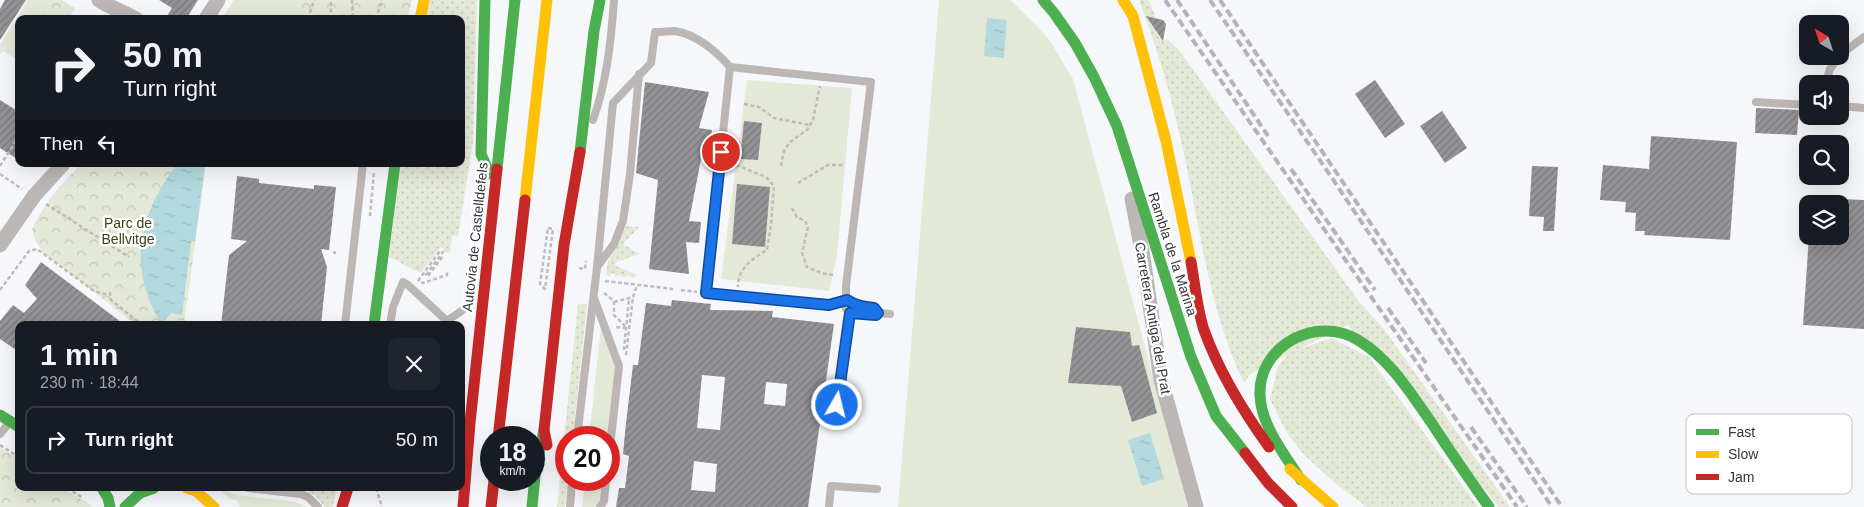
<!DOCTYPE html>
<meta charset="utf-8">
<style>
:root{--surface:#171b24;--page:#20242c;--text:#f1f3f6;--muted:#9ea1a6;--line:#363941}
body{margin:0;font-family:Arial,sans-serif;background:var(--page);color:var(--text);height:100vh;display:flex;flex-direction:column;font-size:19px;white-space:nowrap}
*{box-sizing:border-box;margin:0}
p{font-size:16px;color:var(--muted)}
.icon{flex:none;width:28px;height:28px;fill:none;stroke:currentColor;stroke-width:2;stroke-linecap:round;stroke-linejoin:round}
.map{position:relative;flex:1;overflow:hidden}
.drawer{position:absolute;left:15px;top:321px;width:450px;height:170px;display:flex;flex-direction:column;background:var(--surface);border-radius:10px;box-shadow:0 5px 20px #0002}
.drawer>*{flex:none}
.guide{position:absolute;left:15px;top:15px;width:450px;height:152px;border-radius:10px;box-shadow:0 5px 20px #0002;background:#171b24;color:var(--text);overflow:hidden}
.needle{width:32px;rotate:321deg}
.controls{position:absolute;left:1799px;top:15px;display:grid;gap:10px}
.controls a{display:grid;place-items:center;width:50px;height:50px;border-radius:10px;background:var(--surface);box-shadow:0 5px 20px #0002;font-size:25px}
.speed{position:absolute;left:480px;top:426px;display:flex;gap:10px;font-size:25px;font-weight:700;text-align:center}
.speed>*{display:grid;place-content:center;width:65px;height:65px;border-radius:50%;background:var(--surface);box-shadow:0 5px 20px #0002;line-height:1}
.speed small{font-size:12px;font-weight:400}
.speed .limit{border:8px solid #d22;background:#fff;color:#111}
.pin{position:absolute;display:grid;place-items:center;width:42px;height:42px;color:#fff;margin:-21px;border:2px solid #fff;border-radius:50%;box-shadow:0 1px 5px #0007}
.me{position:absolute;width:55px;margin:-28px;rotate:8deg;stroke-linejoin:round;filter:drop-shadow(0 0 4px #0008)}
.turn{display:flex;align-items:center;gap:18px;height:105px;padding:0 25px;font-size:22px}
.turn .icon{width:65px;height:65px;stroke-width:2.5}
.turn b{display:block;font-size:35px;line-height:42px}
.then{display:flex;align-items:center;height:48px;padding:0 25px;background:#0003;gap:10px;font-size:19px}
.round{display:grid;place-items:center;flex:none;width:52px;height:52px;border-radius:10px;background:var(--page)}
.headline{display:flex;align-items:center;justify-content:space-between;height:85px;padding:0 25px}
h1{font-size:30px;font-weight:600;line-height:38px}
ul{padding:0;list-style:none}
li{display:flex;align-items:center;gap:15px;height:68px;margin:0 10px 8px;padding:0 15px;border:2px solid var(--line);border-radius:10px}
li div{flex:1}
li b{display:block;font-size:19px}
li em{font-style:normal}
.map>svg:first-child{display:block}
</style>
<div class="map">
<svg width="1864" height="507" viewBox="0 0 1864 507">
<defs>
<pattern id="grass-dots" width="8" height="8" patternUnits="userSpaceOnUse" patternTransform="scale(1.25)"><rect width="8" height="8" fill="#e4e8d7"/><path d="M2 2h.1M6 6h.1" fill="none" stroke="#c4c8b9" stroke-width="1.8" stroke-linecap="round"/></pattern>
<pattern id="forest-crowns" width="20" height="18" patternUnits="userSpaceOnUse" patternTransform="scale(1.25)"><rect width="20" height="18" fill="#e4e8d7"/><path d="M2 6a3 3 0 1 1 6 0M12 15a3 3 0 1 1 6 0" fill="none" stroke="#c4c8b9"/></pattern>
<pattern id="water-ripples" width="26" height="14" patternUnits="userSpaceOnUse" patternTransform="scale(1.25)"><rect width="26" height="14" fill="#b2d9de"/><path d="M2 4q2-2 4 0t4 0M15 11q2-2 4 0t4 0" fill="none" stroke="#9abbbf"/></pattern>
<pattern id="building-hatch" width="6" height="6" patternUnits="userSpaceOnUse" patternTransform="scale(1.25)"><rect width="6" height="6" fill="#959396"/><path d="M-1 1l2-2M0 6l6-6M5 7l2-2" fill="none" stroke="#7a797b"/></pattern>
</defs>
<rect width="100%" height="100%" fill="#f5f7fb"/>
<path fill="url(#grass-dots)" d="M426,0H477L473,141L458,236H452L450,253L443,252L445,250L441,247L421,273L389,257L401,164H461V19H422Z
M1139,0H1149L1156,18L1151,23L1163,41L1167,39L1179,50L1360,303L1384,329L1510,507H1499L1348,325L1251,373L1244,383C1208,308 1200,226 1182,145C1171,95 1157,48 1139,0Z
M626,226L639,227L623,244L639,254L617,262L615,265L636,275L634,278L627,275L626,277H622V275L615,276V274L611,273L610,276L606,275L608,261L616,248Z
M578,304H587L573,437L566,438V480H568L565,507H557Z
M1331,338L1369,357L1478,507H1367L1335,483L1305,456L1288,435L1270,399L1278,366L1289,353Z
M301,488H337L333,507H325L315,495Z"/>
<path fill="url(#forest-crowns)" d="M47,0H62L75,8L68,19H35Z
M234,0H412L407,19H222Z
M82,164H206L184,325H136L42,251L35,240L32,229C44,204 61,183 82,164Z
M0,447L19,459V488H63L94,507H0Z"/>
<path fill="#e4e8d7" d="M28,0H47L35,19H19V61L3,51L0,54V44Z
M234,0H299L297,16L296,19H222Z
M939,0H1011L1048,38L1073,79L1188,507H898Z
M747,80L852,88L837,255L829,291L721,279Z
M601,326L616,366L608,437L589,438Z
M585,480H604L602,498L596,507H582Z
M218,488L236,495L296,502L307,507H240L237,500L230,499Z"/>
<path fill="url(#water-ripples)" d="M987,18L1007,20L1004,58L984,56Z
M177,164H205L195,241H191L182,315L171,313L162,324C126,269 139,214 177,164Z
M1150,433L1164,479L1142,486L1128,440Z"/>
<path fill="url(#building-hatch)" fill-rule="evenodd" d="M5,0H26L0,40V9Z
M159,0H198L186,19H165L172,8Z
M1146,16L1163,20L1166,24L1163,41Z
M1375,80L1405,124L1385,138L1355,94Z
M645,82L709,92L699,128L712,130L709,150L703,149L689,221L701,222L699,243L686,242L689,274L649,269L658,180L636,173Z
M0,100L19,112V160L0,148Z
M1756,108L1799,110L1797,135L1755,133Z
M1442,111L1467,148L1445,163L1420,126Z
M744,121L762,123L758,160L740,159Z
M1651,136L1737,142L1730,240L1644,235L1645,231H1635L1636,213L1625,212L1626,202L1600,200L1603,165L1649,169Z
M1532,166L1558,167L1554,231H1543L1544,217L1529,216Z
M237,176L259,179V183L314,189V185L336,187L329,250L321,249L327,267L321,325H221L229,255L247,241L231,239Z
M737,184L770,187L765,247L732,244Z
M1840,199L1864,200V329L1803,325L1809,236H1840Z
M41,262L125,325H19V352L0,339V321L13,305L24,313L37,299L25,285Z
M672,300L711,304L710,310L773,311L772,317L834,324L808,507H616L619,488H625L629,456L623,454L626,423L633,365H638L646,303L671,306ZM702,375L725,377L720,430L697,428ZM766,382L787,384L785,406L764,404ZM694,461L717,464L715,492L691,490Z
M1076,327L1130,332L1132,346L1139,345L1157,413L1132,422L1121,386L1068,383Z"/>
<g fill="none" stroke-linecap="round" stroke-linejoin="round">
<path stroke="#bfbcbc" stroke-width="2.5" stroke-dasharray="4 2.5" stroke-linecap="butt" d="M352,0L353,19
M308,19L314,0
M331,19V0
M376,19L382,0
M744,104L759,107L774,118L810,125
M736,165L766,177L774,186L771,225L767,250C753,258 737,269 738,287
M0,166L19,136
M781,166L784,151L790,142L807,130L813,120L820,86
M0,174L22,189
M798,183L828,165H845
M46,204L129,257
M792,208L797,217L805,221L808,227L802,253L807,267L821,273L833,275
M370,216L374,172
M548,228L553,229L545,289L540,284Z
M333,252L336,253
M579,268L585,269L586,261
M418,281L440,251L443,252L426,275L428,276L443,256
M605,281L673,289
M421,282L423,283L447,275V270
M0,290L29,251L37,249L94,291L104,294L110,293L111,300L142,325
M681,290L697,292
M604,293L614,301V315L627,328L615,327
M614,302L633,297L637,285
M624,350L629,298
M626,355L633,297
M0,445L19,457
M614,474L615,463
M67,488L83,498
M376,488L382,507"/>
<path stroke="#bcb6b5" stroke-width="8" d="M1840,55L1864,37
M730,67L706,293L829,305L847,299
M1825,84L1830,69L1839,56
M1756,102L1808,105
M1840,106L1864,108
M593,120C607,81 611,41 614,0
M597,267L614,244L623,221L630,174L639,74
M594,298L619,366L609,456
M847,299L860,306L874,308L879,313
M345,325L363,164
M390,325L393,307L403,282L408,285L447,321
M445,325L447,321L464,309
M834,421L850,313
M0,434L9,423
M577,438L597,267L613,103L651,63L655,32C662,32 669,31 675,31C696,34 717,52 730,67L871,82L846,286V309C853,316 866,315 875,315L879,313L890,314
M248,488L301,494L308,497L318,507
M570,507L572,480
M600,507L604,501L606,480
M829,507L831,486L877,489"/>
<path stroke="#bcb6b5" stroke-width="15" d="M99,0C111,8 124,12 136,19
M206,19L218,0
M1132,199L1142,251L1161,380L1196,507
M0,245L34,196L63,164"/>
<path stroke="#4caf50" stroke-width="11" d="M485,0L481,154L490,174
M1043,0L1054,13L1075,43L1094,77L1117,126L1191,357L1216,416L1245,453
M580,152L594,31L600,0
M497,169L515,0
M374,325L395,164
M0,415L19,427
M1301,480C1285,455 1261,426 1260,395C1258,345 1317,315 1358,340C1391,360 1411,394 1433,425C1451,453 1470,480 1489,507
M102,488L108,498L110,507
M125,507L140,493L154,488
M532,507L536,466L544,430"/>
<path stroke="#ffc107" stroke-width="11" d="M1123,0L1133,16L1166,141L1191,262
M420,19L424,0
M525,200L547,0
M1290,469L1333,507
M187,488L196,491L214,507"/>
<path stroke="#c62828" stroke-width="11" d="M1191,262C1195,284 1197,309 1204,330C1219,372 1243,411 1269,447
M498,438L525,200
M547,445L544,430L564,245L580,152
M1245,453L1268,483L1292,507
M342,507L348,488
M463,507L470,423L497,169
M491,507L494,480"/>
<path stroke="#b5b4b5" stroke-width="4" stroke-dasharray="8 4" stroke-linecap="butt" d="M1165,0L1517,507
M1177,0L1268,136
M1210,0L1330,175L1552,507
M1220,0L1562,507
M1291,169L1375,290
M1388,308L1426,363
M1471,427L1527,507"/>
</g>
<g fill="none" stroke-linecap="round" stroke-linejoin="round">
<g stroke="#114b97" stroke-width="12">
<path id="route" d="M721,152L706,293L829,305L847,300C856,306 864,307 874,308L878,313L876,315L850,313L837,405"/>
</g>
<use href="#route" stroke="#1a73e8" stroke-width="9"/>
</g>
<g text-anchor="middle" stroke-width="5" stroke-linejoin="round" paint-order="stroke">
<g font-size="14" fill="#3b4110" stroke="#fff">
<text x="128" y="228">Parc de<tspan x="128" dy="16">Bellvitge</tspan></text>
</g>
<g font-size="14" fill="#323438" stroke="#fff">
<text transform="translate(475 237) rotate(-84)" y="5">Autovia de Castelldefels</text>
<text transform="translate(1173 254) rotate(72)" y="5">Rambla de la Marina</text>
<text transform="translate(1153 318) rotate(80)" y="5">Carretera Antiga del Prat</text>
</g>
</g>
<rect x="1686" y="414" width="166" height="80" rx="8" fill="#fff" stroke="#c2c2c3" stroke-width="1"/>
<rect x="1696" y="429" width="23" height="6" fill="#4caf50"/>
<rect x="1696" y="451" width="23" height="7" fill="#ffc107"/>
<rect x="1696" y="474" width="23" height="6" fill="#c62828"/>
<g font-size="14" fill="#323438">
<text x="1728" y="437">Fast</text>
<text x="1728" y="459">Slow</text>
<text x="1728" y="482">Jam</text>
</g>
</svg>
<div class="controls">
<a><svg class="needle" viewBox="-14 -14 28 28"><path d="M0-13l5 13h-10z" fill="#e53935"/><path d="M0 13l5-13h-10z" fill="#9ea1a6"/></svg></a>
<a><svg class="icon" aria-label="sound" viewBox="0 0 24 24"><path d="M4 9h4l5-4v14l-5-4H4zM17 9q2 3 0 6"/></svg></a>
<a><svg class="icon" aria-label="search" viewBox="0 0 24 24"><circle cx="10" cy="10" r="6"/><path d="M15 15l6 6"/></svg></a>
<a><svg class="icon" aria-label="layers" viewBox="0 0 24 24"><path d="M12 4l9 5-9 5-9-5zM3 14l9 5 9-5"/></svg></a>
</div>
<div class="speed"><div>18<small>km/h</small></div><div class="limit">20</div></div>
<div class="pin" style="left:721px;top:152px;background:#d93025"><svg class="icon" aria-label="arrive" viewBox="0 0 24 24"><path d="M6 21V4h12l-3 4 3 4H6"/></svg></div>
<svg class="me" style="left:837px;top:405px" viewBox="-20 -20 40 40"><circle r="17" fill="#1a73e8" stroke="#fff" stroke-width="3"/><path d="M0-11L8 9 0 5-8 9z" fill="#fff"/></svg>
<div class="guide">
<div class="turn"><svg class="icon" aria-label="right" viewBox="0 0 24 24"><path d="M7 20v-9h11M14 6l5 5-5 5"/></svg><div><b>50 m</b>Turn right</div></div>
<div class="then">Then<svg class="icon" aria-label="left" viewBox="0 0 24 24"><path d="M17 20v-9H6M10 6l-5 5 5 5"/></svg></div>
</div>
<section class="drawer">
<div class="headline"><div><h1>1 min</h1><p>230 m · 18:44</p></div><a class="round"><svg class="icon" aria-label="close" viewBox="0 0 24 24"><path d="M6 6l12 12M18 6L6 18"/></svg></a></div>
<ul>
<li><svg class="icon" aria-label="right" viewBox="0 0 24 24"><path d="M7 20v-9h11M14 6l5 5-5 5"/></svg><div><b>Turn right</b></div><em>50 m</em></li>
</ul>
</section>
</div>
